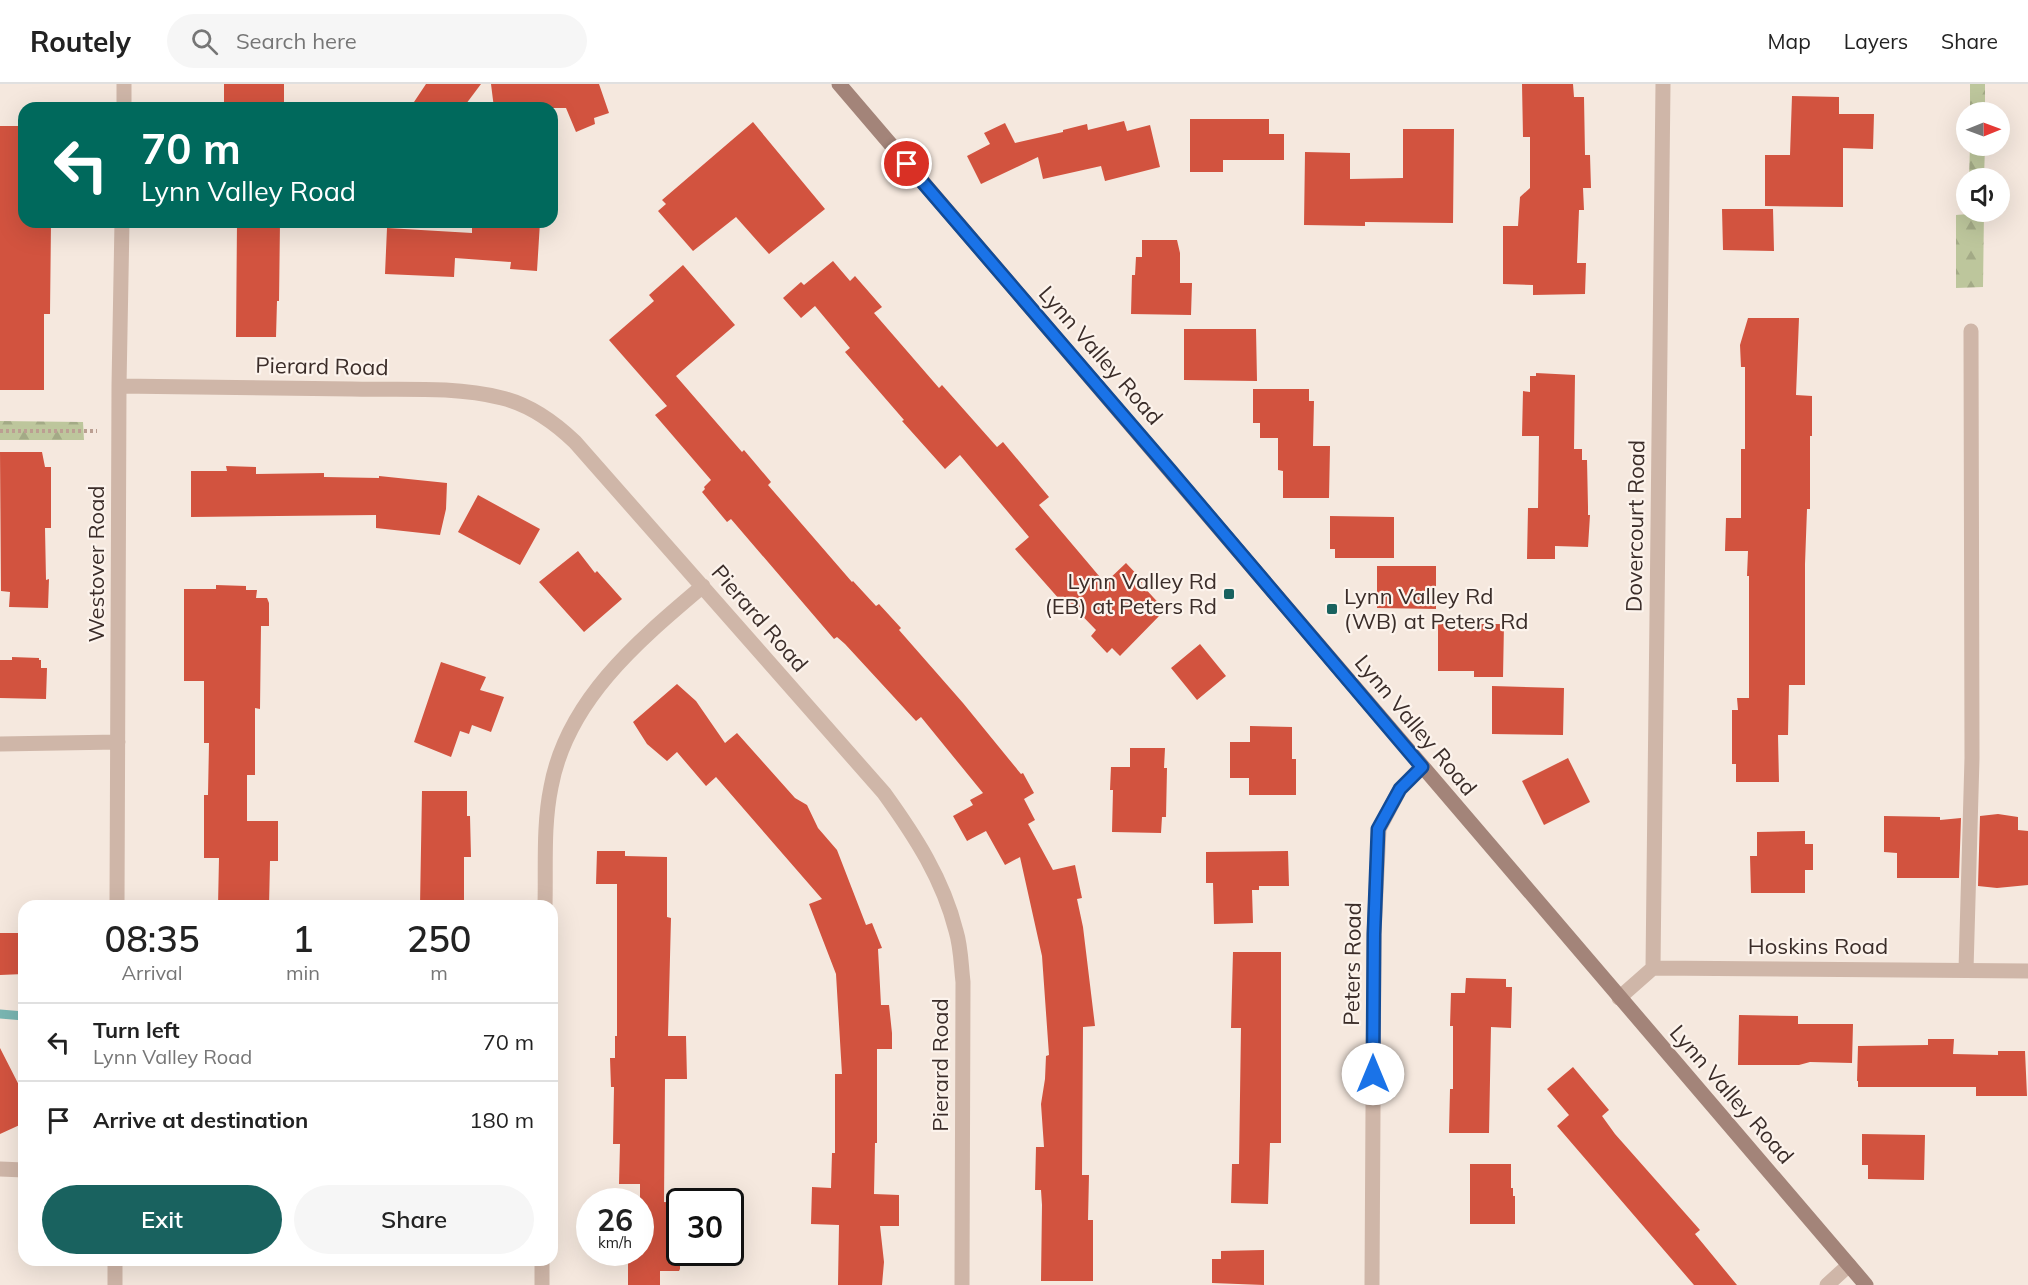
<!DOCTYPE html>
<style>
:root{--surface:#fff;--page:#f6f6f6;--text:#222;--muted:#767676;--line:#e0e0e0;--accent:#19625f}
body{margin:0;font-family:Mulish,sans-serif;background:var(--page);color:var(--text);height:100vh;display:flex;flex-direction:column;font-size:22px;white-space:nowrap}
*{box-sizing:border-box;margin:0}
p{font-size:20px;color:var(--muted)}
.icon{flex:none;width:33px;height:33px;fill:none;stroke:currentColor;stroke-width:2;stroke-linecap:round;stroke-linejoin:round}
.map{position:relative;flex:1;overflow:hidden}
.panel{position:absolute;left:18px;top:816px;width:540px;height:366px;display:flex;flex-direction:column;background:var(--surface);border-radius:18px;box-shadow:0 6px 24px #0002}
.panel>*{flex:none}
.guide{position:absolute;left:18px;top:18px;width:540px;height:126px;border-radius:18px;box-shadow:0 6px 24px #0002;background:#00695c;color:#fff;overflow:hidden}
.needle{width:39px;rotate:89deg}
.buttons{position:absolute;left:1956px;top:18px;display:grid;gap:12px}
.buttons a{display:grid;place-items:center;width:54px;height:54px;border-radius:50%;background:var(--surface);box-shadow:0 6px 24px #0002;font-size:30px}
.speed{position:absolute;left:576px;top:1104px;display:flex;gap:12px;font-size:30px;font-weight:700;text-align:center}
.speed>*{display:grid;place-content:center;width:78px;height:78px;border-radius:50%;background:var(--surface);box-shadow:0 6px 24px #0002;line-height:1}
.speed small{font-size:15px;font-weight:400}
.speed .limit{border:3px solid #111;border-radius:9px;background:#fff;color:#111}
.pin{position:absolute;display:grid;place-items:center;width:51px;height:51px;color:#fff;margin:-26px;border:3px solid #fff;border-radius:50%;box-shadow:0 2px 6px #0007}
.me{position:absolute;width:66px;margin:-33px;rotate:0deg;stroke-linejoin:round;filter:drop-shadow(0 0 4px #0008)}
.turn{display:flex;align-items:center;gap:21px;height:126px;padding:0 24px;font-size:27px}
.turn .icon{width:78px;height:78px;stroke-width:2.5}
.turn b{display:block;font-size:42px;line-height:51px}
.eta{display:flex;justify-content:space-evenly;align-items:center;height:102px;text-align:center}
.eta b{font-size:36px;font-weight:600;line-height:42px}
.primary-button{display:flex;gap:12px;margin-top:auto;padding:12px 24px}
.primary-button a{flex:1;height:69px;border-radius:36px;background:var(--accent);color:#fff;font-size:24px;font-weight:600;line-height:69px;text-align:center}
.primary-button a+a{background:var(--page);color:var(--text)}
ul{padding:0;list-style:none}
li{display:flex;align-items:center;gap:18px;height:78px;padding:0 24px;border-top:2px solid var(--line)}
li div{flex:1}
li b{display:block;font-size:22px}
li em{font-style:normal}
header{display:flex;align-items:center;gap:36px;box-sizing:border-box;height:84px;padding:0 30px;background:var(--surface);border-bottom:2px solid var(--line)}
header strong{font-size:28px}
nav{display:flex;gap:33px;margin-inline-start:auto;font-size:21px}
.search{width:420px;height:54px;background:var(--page);display:flex;align-items:center;gap:15px;box-sizing:border-box;padding:0 21px;border-radius:33px;color:var(--muted);font-size:22px}
.map>svg:first-child{display:block}
</style>
<header>
<strong>Routely</strong>
<div class="search"><svg class="icon" aria-label="search" viewBox="0 0 24 24"><circle cx="10" cy="10" r="6"/><path d="M15 15l6 6"/></svg>Search here</div>
<nav><a>Map</a><a>Layers</a><a>Share</a></nav>
</header>
<div class="map">
<svg width="2028" height="1201" viewBox="0 0 2028 1201">
<defs>
<pattern id="forest-firs" width="22" height="20" patternUnits="userSpaceOnUse" patternTransform="scale(1.5)"><rect width="22" height="20" fill="#bdc69c"/><path d="M5 1l3.5 6h-7zM16 11l3.5 6h-7z" fill="#a3aa86"/></pattern>
</defs>
<rect width="100%" height="100%" fill="#f5e8de"/>
<path fill="url(#forest-firs)" d="M1970,0H1985V28H1970Z
M1970,62H1985L1984,94H1969Z
M1969,128H1984L1983,203L1956,204V131L1969,130Z
M0,337L83,338L84,356H0Z"/>
<g fill="none" stroke-linecap="round" stroke-linejoin="round">
<path stroke="#7ab6b2" stroke-width="9" d="M0,930L24,932"/>
</g>
<path fill="#d2533f" d="M224,0H284V22L224,23Z
M426,0H481L463,24H410Z
M491,0H599L609,29L594,34L595,40L576,48L566,24H494Z
M1522,0H1573L1574,13H1584L1585,71H1590L1591,104H1583L1584,126H1579L1577,179H1586L1585,210L1533,211V201L1503,200V142H1518L1520,113L1530,104V53H1523Z
M1792,12L1839,13V30H1874L1873,65L1843,64V123L1765,122V71H1790Z
M1190,35H1269V50H1284V76H1223V88H1190Z
M1124,37L1127,47L1150,41L1160,83L1105,97L1101,82L1043,95L1038,73L981,100L967,72L990,60L984,49L1005,39L1015,59L1063,48V46L1087,40L1088,46Z
M753,38L825,125L769,170L736,133L693,167L658,127L666,120L662,116Z
M0,42H24V138H51L50,230H44V306H0Z
M1403,45H1454L1453,139L1365,138V142L1304,141L1305,68L1350,69V95L1403,94Z
M1722,125H1773L1774,167L1723,166Z
M237,138H280L279,217H277L276,253H236Z
M472,138H540L537,187L510,185L511,178L455,174L454,193L385,190L387,144L472,149Z
M1142,156H1177L1180,169V199H1192L1191,231L1131,230L1132,191H1135L1136,173H1142Z
M833,177L850,197L855,192L882,223L874,229L939,304L942,301L997,363L1003,358L1049,413L1039,421L1105,499L1126,479L1143,497L1141,500L1165,526L1120,572L1112,564L1107,569L1091,552L1096,546L1064,513L1060,516L1015,465L1029,453L960,371L945,385L902,337L904,336L845,268L850,264L815,222L801,234L783,214L801,198L804,201Z
M683,181L735,241L676,292L742,368L744,366L771,398L768,401L852,498L853,497L876,522L879,520L901,544L899,546L963,619L1021,690L1023,689L1034,709L1024,715L1035,736L1028,740L1053,786L1075,781L1082,814L1077,815L1083,843L1095,942L1083,943L1082,1091H1089L1088,1136H1093V1197H1041L1042,1121L1041,1106H1035L1036,1063H1044L1041,1020L1045,995L1046,972L1049,971L1042,872L1020,773L1005,781L986,747L967,757L953,732L973,721L970,716L983,709L921,633L916,637L845,560L837,553L834,555L731,435L727,438L702,408L705,405L704,403L711,396L655,331L667,322L609,256L654,217L649,211Z
M1748,234H1799L1796,311L1812,312V352H1810V425H1807L1805,480V601H1789L1788,651H1778L1779,698H1736V680H1732V626H1738L1737,614H1749V492H1747L1748,467H1725L1726,434H1741V365H1745V283H1741L1740,261Z
M1184,245H1256L1257,297L1184,296Z
M1536,289L1575,291L1574,365H1582V376H1587L1588,423V431H1590L1588,463L1555,462V475H1527L1528,424H1538L1539,352H1522L1523,307L1530,308V292H1536Z
M1253,305H1309V317H1314L1313,362H1330L1329,414H1283V387L1278,386V354H1260V339H1253Z
M0,368H42L45,383H51V444H45L46,496L49,495L48,524L9,523L10,508L1,507Z
M226,382L256,383V390L324,389V393L379,394V392L447,399L446,425L440,451L376,444V431L191,433V387H227Z
M478,411L540,445L520,481L458,448Z
M1330,432L1394,433V474H1335V465H1330Z
M578,467L595,489L597,487L622,515L584,548L539,498Z
M1377,482H1436V525L1377,524Z
M216,501L246,502V506H257L256,514H267L269,519V542H261L260,625L255,624V691H247V737H278V777H270L269,822H218L219,774H204V711H208L209,659H204V597H184V505H216Z
M1438,540H1504L1503,593H1474V587H1438Z
M1200,560L1226,592L1197,616L1171,584Z
M12,573L39,574V576H41V584H47L46,615L0,614V576H12Z
M441,578L486,593L480,606L504,613L491,648L472,641L469,650L460,647L451,673L414,658Z
M677,600L696,617L725,659L737,649L795,714L807,721L818,744L837,766L866,841L872,839L882,864L878,865L881,921H889L892,949V965H877V1059H875L874,1110L899,1111V1142H880L884,1178L882,1201H838L839,1141L811,1140L812,1103L831,1104L832,1069H835V990H842L836,890L809,820L822,815L716,693L706,702L677,668L667,677L647,660L633,638Z
M1492,602L1564,604L1563,651L1492,650Z
M1250,642L1292,643V675H1296V711H1249V694H1230V658H1250Z
M1130,664H1165L1164,684H1167L1166,733H1162L1161,749L1112,748L1113,706H1110L1111,683H1130Z
M1568,674L1590,718L1544,741L1522,697Z
M422,707H467V732H470L471,773H464V819H463L462,822H420Z
M1998,730L2018,733V746L2028,747V801L1997,804L1978,802L1980,732Z
M1884,732L1940,733V736L1961,734L1959,794H1897V769L1884,768Z
M1805,747V760H1813V786H1805V809H1751L1750,772H1757V748Z
M597,767H625V772L667,773V833L671,834L668,952H686L687,995H665L664,1118L680,1119V1185L679,1187H660V1201H628V1168H640V1100H619L620,1060H613L614,1003H611L610,974H615V952H617V800H596Z
M1288,767L1289,802H1259V806H1252L1253,839L1214,840L1213,799H1206V768Z
M0,849H24V890L0,891Z
M1233,868H1281V1059H1270L1268,1120L1231,1119L1232,1080H1239L1241,944H1231Z
M1466,894L1506,895V903H1512L1511,944L1491,943L1489,1049H1449L1450,1005H1453V942H1450L1451,909H1465Z
M1739,931L1798,932V940H1853L1852,979L1810,978L1799,981H1738Z
M1928,955H1954L1953,970L1998,971V967H2025L2027,1012H1976V1003H1858V997H1857L1858,962L1928,961Z
M0,964L24,1011V1039L0,1050Z
M1573,983L1609,1026L1602,1032L1615,1050L1700,1146L1695,1150L1737,1201H1694L1557,1042L1569,1031L1547,1005Z
M1862,1050L1925,1051L1924,1096L1868,1095V1081H1862Z
M1470,1080H1511V1104H1513V1112H1515V1140H1470Z
M1264,1166V1201L1212,1199V1175H1221V1167Z"/>
<g fill="none" stroke-linecap="round" stroke-linejoin="round">
<path stroke="#bb9f92" stroke-width="4" stroke-dasharray="3 3" stroke-linecap="butt" d="M0,347H97"/>
<path stroke="#cfb6a8" stroke-width="15" d="M1966,886L1972,674L1971,247
M0,1085L24,1086"/>
<path stroke="#cfb6a8" stroke-width="15" d="M124,24V0
M119,302C197,303 274,304 352,305C401,306 454,302 502,314C531,321 554,338 575,358L884,709C915,752 943,795 956,847C961,863 961,881 963,898L962,1201
M0,660L118,658
M117,822L119,302L122,138
M545,822C546,782 543,742 551,703C567,616 638,557 703,502
M1653,884L1663,0
M1619,914L1653,884L2028,887
M115,1201V1176
M542,1201V1176
M1372,1201L1374,850L1379,745L1400,705L1422,683
M1827,1201L1849,1181"/>
<path stroke="#a38479" stroke-width="15" d="M839,0L1866,1201"/>
</g>
<g fill="none" stroke-linecap="round" stroke-linejoin="round">
<g stroke="#114b97" stroke-width="15">
<path id="route" d="M907,80L1169,385L1422,683L1400,705L1378,745L1374,850L1373,990"/>
</g>
<use href="#route" stroke="#1a73e8" stroke-width="10"/>
</g>
<g fill="#19625f" stroke="#fcf3ec" stroke-width="2">
<rect x="1223" y="504" width="12" height="12" rx="3"/>
<rect x="1326" y="519" width="12" height="12" rx="3"/>
</g>
<g text-anchor="middle" stroke-width="4.5" stroke-linejoin="round" paint-order="stroke">
<g font-size="22" fill="#3b2d29" stroke="#fcf3ec">
<text transform="translate(1101 271) rotate(49)" y="8">Lynn Valley Road</text>
<text transform="translate(322 282) rotate(1)" y="8">Pierard Road</text>
<text transform="translate(1635 442) rotate(-89)" y="8">Dovercourt Road</text>
<text transform="translate(96 480) rotate(-90)" y="8">Westover Road</text>
<text transform="translate(760 534) rotate(49)" y="8">Pierard Road</text>
<text transform="translate(1416 641) rotate(50)" y="8">Lynn Valley Road</text>
<text x="1818" y="870">Hoskins Road</text>
<text transform="translate(1352 880) rotate(-89)" y="8">Peters Road</text>
<text transform="translate(940 981) rotate(-90)" y="8">Pierard Road</text>
<text transform="translate(1732 1010) rotate(49)" y="8">Lynn Valley Road</text>
</g>
<g font-size="22" fill="#3b2d29" stroke="#fcf3ec" text-anchor="end">
<text x="1217" y="505">Lynn Valley Rd<tspan x="1217" dy="25">(EB) at Peters Rd</tspan></text>
<text x="1344" y="520" text-anchor="start">Lynn Valley Rd<tspan x="1344" dy="25">(WB) at Peters Rd</tspan></text>
</g>
</g>
</svg>
<div class="buttons">
<a><svg class="needle" viewBox="-14 -14 28 28"><path d="M0-13l5 13h-10z" fill="#e53935"/><path d="M0 13l5-13h-10z" fill="#767676"/></svg></a>
<a><svg class="icon" aria-label="sound" viewBox="0 0 24 24"><path d="M4 9h4l5-4v14l-5-4H4zM17 9q2 3 0 6"/></svg></a>
</div>
<div class="speed"><div>26<small>km/h</small></div><div class="limit">30</div></div>
<div class="pin" style="left:907px;top:80px;background:#d93025"><svg class="icon" aria-label="arrive" viewBox="0 0 24 24"><path d="M6 21V4h12l-3 4 3 4H6"/></svg></div>
<svg class="me" style="left:1373px;top:990px" viewBox="-20 -20 40 40"><circle r="19" fill="#fff"/><path d="M0-13L10 11 0 6-10 11z" fill="#1a73e8"/></svg>
<div class="guide">
<div class="turn"><svg class="icon" aria-label="left" viewBox="0 0 24 24"><path d="M17 20v-9H6M10 6l-5 5 5 5"/></svg><div><b>70 m</b>Lynn Valley Road</div></div>
</div>
<section class="panel">
<div class="eta">
<div><b>08:35</b><p>Arrival</p></div>
<div><b>1</b><p>min</p></div>
<div><b>250</b><p>m</p></div>
</div>
<ul>
<li><svg class="icon" aria-label="left" viewBox="0 0 24 24"><path d="M17 20v-9H6M10 6l-5 5 5 5"/></svg><div><b>Turn left</b><p>Lynn Valley Road</p></div><em>70 m</em></li>
<li><svg class="icon" aria-label="arrive" viewBox="0 0 24 24"><path d="M6 21V4h12l-3 4 3 4H6"/></svg><div><b>Arrive at destination</b></div><em>180 m</em></li>
</ul>
<div class="primary-button"><a>Exit</a><a>Share</a></div>
</section>
</div>
